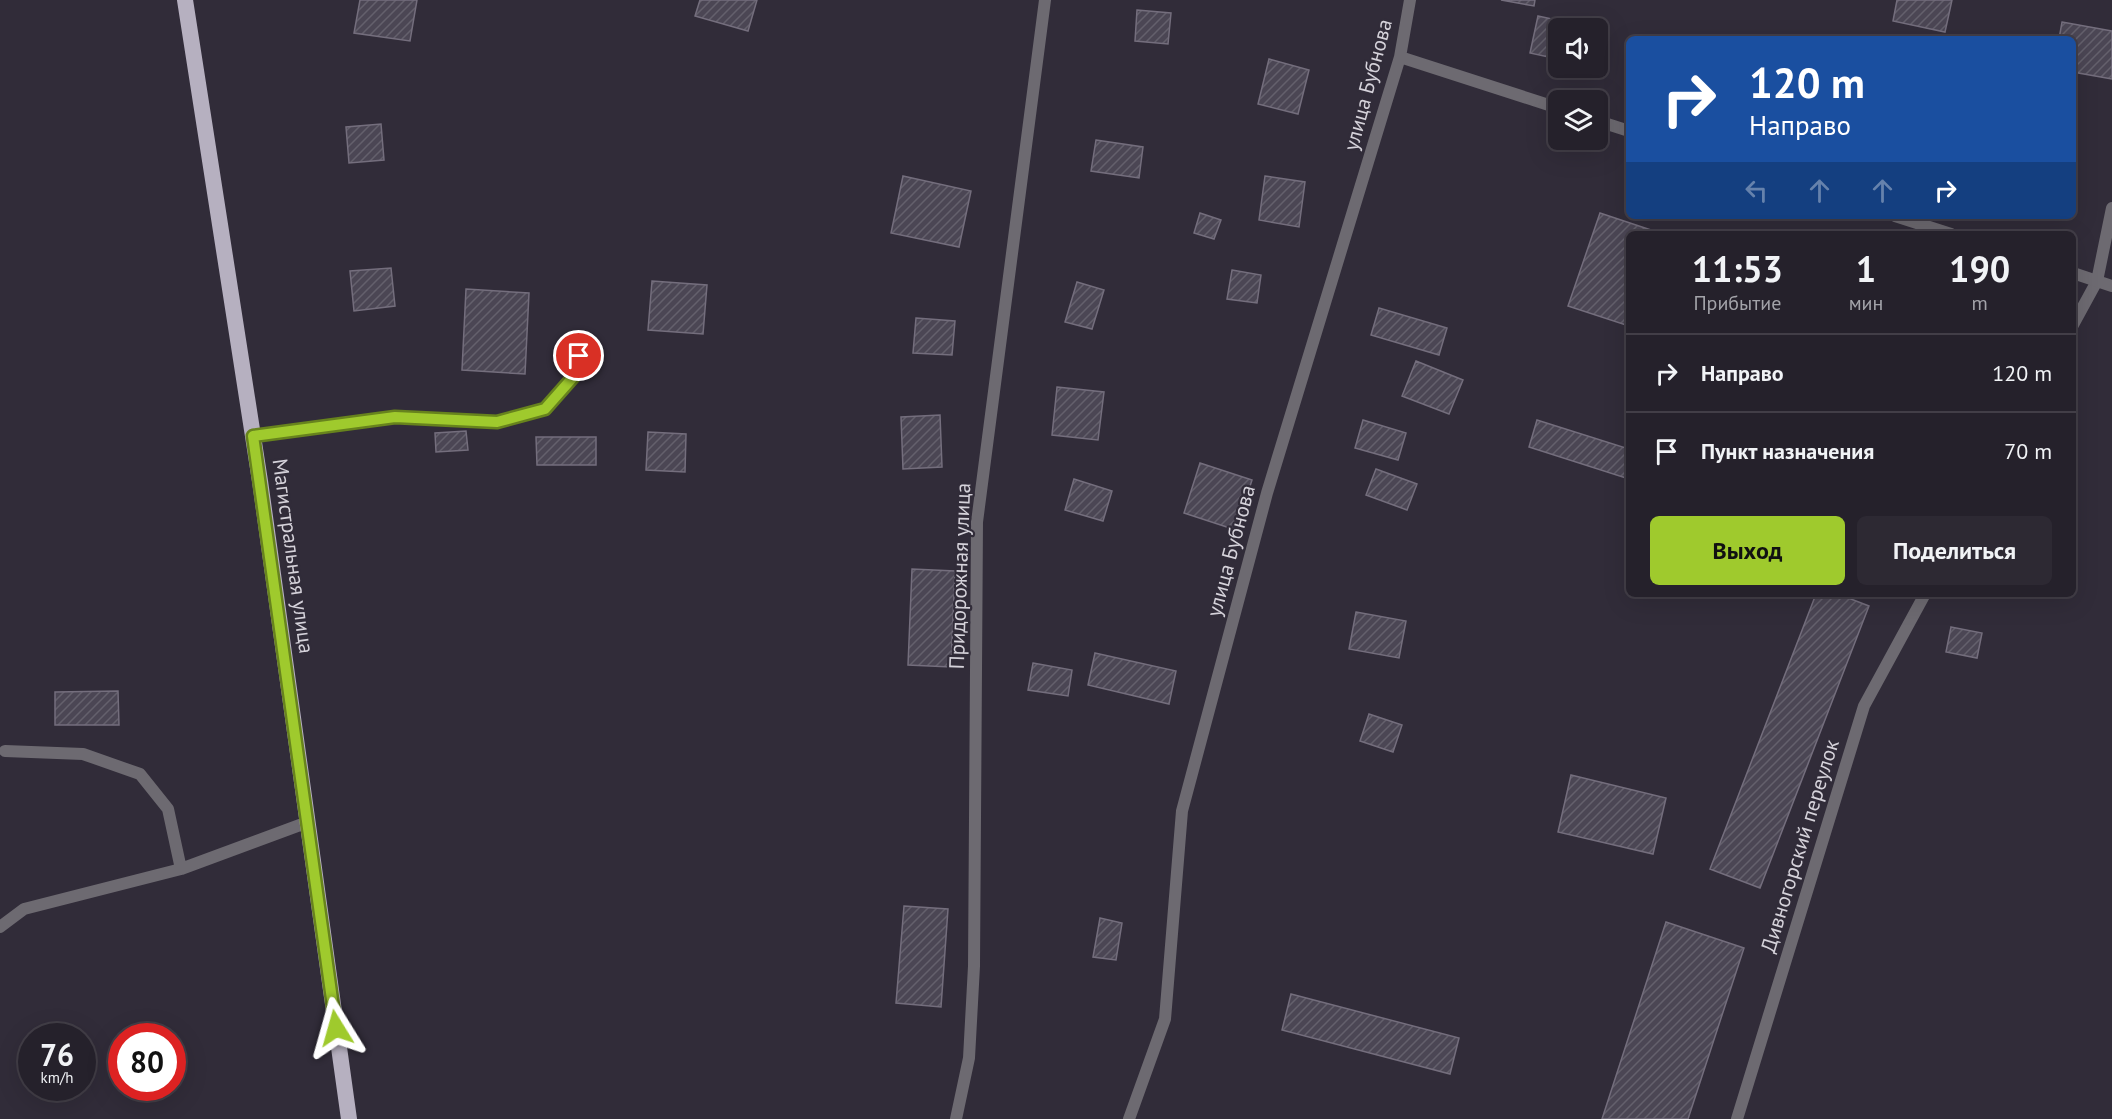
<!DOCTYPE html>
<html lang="ru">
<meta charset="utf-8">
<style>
:root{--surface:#25212b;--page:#2d2933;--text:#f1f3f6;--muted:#a3a3a9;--line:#423e47;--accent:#9fca2d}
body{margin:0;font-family:"PT Sans",sans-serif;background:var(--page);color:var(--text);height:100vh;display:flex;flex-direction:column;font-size:22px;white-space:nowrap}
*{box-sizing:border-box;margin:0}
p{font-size:20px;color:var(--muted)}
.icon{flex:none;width:33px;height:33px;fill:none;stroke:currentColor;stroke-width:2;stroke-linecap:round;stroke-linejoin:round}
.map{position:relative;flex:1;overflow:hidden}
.details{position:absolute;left:1626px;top:231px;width:450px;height:366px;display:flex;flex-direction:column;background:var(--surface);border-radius:9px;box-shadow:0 6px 24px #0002,0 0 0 2px var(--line)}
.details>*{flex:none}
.hud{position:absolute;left:1626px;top:36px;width:450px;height:183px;border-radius:9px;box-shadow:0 6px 24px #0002,0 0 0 2px var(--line);background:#1a4fa0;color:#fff;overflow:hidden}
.buttons{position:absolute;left:1548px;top:18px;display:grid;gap:12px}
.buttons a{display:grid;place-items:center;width:60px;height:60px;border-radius:9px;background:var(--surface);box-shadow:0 6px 24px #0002,0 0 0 2px var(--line);font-size:30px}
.speed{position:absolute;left:18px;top:1023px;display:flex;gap:12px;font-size:30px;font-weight:700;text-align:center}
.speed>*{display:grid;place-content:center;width:78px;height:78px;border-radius:50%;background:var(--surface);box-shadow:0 6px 24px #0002,0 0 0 2px var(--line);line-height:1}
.speed small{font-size:15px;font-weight:400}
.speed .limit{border:9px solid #d22;background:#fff;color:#111}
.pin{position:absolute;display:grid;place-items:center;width:51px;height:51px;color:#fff;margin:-26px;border:3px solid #fff;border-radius:50%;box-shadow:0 2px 6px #0007}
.me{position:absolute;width:66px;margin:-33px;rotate:352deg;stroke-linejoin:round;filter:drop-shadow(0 0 4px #0008)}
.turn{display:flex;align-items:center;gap:21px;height:126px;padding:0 24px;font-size:27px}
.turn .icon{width:78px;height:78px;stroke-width:2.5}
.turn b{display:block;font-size:42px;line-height:51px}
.lanes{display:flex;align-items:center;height:57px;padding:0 24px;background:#0003;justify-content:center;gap:30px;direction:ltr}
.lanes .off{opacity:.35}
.eta{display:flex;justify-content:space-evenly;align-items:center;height:102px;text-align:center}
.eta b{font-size:36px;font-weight:700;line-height:42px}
.primary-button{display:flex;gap:12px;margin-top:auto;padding:12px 24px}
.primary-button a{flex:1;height:69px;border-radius:9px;background:var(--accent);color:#111;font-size:24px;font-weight:700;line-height:69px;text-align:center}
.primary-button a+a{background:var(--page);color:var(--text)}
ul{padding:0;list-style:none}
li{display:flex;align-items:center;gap:18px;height:78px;padding:0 24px;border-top:2px solid var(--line)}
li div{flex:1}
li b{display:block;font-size:22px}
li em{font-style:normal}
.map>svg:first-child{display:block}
</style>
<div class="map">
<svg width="2112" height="1119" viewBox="0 0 2112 1119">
<defs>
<pattern id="building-hatch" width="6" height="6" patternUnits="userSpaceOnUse" patternTransform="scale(1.5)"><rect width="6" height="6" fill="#4b4654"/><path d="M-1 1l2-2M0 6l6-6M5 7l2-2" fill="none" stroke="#64606c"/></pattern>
</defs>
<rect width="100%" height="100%" fill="#312c39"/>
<path fill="url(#building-hatch)" stroke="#746e7d" stroke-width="1.5" d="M360,0H417L410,41L354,33Z
M700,0H757L748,31L695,16Z
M1501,0H1535L1534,6Z
M1897,0H1952L1945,32L1893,21Z
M1137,10L1171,13L1168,44L1135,41Z
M1538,16L1589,27V28H1558V59L1530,53Z
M2062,22L2112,31V79L2073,72V39H2059Z
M1269,59L1309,70L1298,114L1258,104Z
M381,124L384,160L349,163L346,127Z
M1096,140L1143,147L1139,178L1091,171Z
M903,176L971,191L959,247L891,233Z
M1265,176L1305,182L1299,227L1259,220Z
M1200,213L1221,220L1214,239L1194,233Z
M1600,213L1663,234H1629V326L1568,306Z
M391,268L395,306L354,311L350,271Z
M1232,270L1261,275L1257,303L1227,299Z
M652,281L707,285L703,334L648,330Z
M1077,282L1104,290L1092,329L1065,322Z
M466,289L529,293L525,374L462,370Z
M1379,308L1447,328L1439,355L1371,335Z
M916,318L955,321L952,355L913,353Z
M1416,361L1463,380L1449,414L1402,396Z
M1057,387L1104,392L1098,440L1052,435Z
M940,415L942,467L903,469L901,417Z
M1363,420L1406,433L1398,460L1355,448Z
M1537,420L1629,449V479L1529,447Z
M466,431L468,450L436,452L435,433Z
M648,432L686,434L685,472L646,470Z
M536,437H596V465H537Z
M1200,463L1252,480L1236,530L1184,513Z
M1376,469L1417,484L1407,510L1366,495Z
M1074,479L1112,491L1103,521L1065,510Z
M912,569L955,571L951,667L908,665Z
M1816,594H1838L1869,606L1760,888L1710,869Z
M1356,612L1406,621L1399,658L1349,649Z
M1951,627L1982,633L1977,658L1946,652Z
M1095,653L1176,671L1169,704L1088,685Z
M1033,663L1072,670L1068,696L1028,690Z
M118,691L119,725H55V692Z
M1369,714L1402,725L1393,752L1360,741Z
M1571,775L1666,798L1653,854L1558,832Z
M904,906L948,909L941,1007L896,1003Z
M1100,918L1122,923L1116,960L1093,957Z
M1666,922L1744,948L1688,1119H1602Z
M1291,994L1459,1038L1450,1074L1282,1030Z"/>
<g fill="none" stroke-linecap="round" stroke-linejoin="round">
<path stroke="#6d6a71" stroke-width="12" d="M2073,325L2097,281
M253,436L395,417L497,422L545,409L575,375L579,356
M5,751L83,754L140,774L168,809L181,869
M0,927L24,909L181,869L308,822
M1737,1119L1864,706L1925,594"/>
<path stroke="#6d6a71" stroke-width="12" d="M1400,57L1558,108
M1598,121L1629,131
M1895,216L1951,234
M2073,273L2112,286
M2097,281L2112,208
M956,1119L969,1058L974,966L977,522L1045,0
M1129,1119L1165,1019L1182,811L1267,493L1400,57L1410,0"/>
<path stroke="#b6b0c0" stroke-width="16" d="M185,0L260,481L349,1119"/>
</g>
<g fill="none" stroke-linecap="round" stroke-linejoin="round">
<g stroke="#67831d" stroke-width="15">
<path id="route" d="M336,1028L253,436L395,417L497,422L545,409L575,375L579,356"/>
</g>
<use href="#route" stroke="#9fca2d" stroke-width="10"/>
</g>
<g text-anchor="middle" stroke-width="4.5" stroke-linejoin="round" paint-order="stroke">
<g font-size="21" fill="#d5d2da" stroke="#312c39">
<text transform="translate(1368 85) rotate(-75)" y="7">улица Бубнова</text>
<text transform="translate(1231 551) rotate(-75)" y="7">улица Бубнова</text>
<text transform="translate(293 556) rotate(82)" y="7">Магистральная улица</text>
<text transform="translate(960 576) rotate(-88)" y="7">Придорожная улица</text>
<text transform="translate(1800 846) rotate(-73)" y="7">Дивногорский переулок</text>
</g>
</g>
</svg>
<div class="buttons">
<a><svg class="icon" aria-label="sound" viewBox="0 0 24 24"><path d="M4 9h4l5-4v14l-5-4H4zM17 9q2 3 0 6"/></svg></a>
<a><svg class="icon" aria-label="layers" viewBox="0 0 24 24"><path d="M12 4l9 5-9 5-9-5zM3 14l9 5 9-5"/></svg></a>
</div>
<div class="speed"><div>76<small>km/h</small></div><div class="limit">80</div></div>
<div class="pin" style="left:579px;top:356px;background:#d93025"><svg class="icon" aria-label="arrive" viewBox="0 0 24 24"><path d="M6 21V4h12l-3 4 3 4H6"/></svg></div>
<svg class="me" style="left:336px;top:1028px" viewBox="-20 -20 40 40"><path d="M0-17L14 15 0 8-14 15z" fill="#9fca2d" stroke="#fff" stroke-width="4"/></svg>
<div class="hud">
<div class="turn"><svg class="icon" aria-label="right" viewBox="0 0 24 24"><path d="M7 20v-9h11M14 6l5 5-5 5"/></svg><div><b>120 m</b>Направо</div></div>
<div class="lanes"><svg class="icon off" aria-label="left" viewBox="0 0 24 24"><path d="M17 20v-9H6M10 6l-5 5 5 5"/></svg><svg class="icon off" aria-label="ahead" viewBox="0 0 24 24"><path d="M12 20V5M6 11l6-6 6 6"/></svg><svg class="icon off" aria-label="ahead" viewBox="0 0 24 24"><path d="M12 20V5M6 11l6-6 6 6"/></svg><svg class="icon" aria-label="right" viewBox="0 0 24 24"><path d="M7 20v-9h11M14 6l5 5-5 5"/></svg></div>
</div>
<section class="details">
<div class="eta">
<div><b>11:53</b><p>Прибытие</p></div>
<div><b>1</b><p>мин</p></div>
<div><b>190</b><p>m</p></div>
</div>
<ul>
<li><svg class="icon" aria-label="right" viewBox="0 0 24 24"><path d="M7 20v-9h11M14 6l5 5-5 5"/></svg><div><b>Направо</b></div><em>120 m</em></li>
<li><svg class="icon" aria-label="arrive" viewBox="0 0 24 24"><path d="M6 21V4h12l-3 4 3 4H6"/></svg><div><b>Пункт назначения</b></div><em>70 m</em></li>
</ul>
<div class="primary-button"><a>Выход</a><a>Поделиться</a></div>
</section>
</div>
